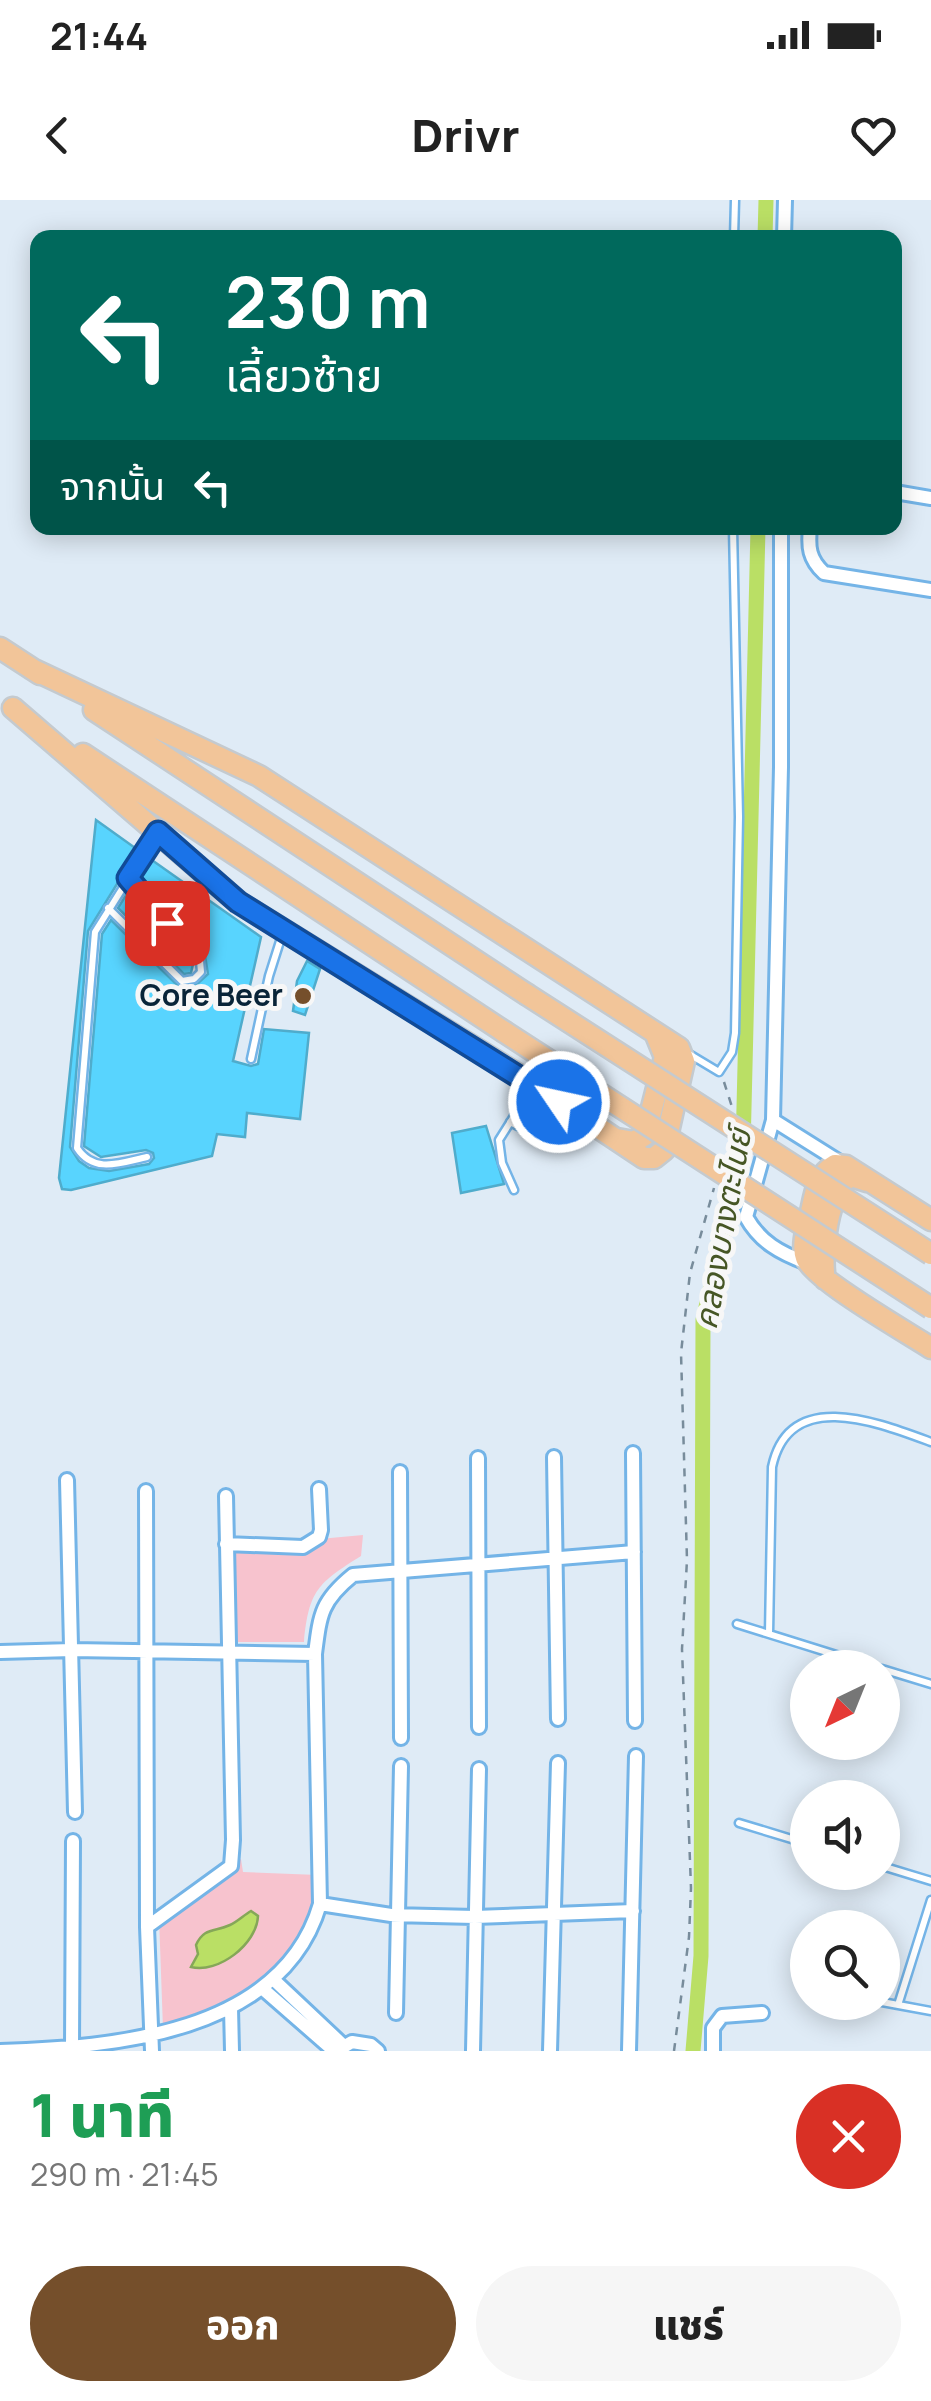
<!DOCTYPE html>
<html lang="th">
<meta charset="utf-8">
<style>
:root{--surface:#fff;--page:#f6f6f6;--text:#222;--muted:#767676;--accent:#754f2b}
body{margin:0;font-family:Manrope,"Noto Sans Thai",sans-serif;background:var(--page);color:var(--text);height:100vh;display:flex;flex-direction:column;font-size:38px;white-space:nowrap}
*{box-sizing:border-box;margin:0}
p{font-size:32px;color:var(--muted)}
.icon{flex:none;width:55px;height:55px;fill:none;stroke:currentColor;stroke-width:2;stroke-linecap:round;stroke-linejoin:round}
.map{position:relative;height:1851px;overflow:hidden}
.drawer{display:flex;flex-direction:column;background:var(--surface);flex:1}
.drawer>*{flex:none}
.banner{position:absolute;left:30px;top:30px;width:872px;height:305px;border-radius:20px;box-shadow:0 5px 25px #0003;background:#00695c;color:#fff;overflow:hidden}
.needle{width:65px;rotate:223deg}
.controls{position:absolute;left:790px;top:1450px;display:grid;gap:20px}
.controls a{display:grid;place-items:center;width:110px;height:110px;border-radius:50%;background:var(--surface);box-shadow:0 5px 25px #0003;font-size:50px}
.pin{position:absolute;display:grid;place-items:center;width:85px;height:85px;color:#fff;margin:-42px;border-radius:20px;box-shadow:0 5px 15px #0006}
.me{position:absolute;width:110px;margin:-55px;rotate:304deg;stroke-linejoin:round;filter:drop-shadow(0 0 8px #0008)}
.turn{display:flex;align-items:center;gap:35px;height:210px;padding:0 30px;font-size:45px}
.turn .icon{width:130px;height:130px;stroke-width:2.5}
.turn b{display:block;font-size:70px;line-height:85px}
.then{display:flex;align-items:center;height:95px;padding:0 30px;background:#0003;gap:20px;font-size:38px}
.round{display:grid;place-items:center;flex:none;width:105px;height:105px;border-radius:52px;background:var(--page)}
.summary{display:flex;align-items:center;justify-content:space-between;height:170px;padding:0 30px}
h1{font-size:60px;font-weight:800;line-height:75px;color:#1e9e55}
.button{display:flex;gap:20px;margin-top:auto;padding:20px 30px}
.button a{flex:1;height:115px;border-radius:60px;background:var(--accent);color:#fff;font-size:40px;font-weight:800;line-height:115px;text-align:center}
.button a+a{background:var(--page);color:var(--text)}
.status{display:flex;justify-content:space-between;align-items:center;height:70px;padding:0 50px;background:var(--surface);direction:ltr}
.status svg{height:28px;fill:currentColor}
header{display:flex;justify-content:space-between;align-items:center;height:130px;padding:0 30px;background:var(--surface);font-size:45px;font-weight:800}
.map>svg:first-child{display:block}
</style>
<div class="status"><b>21:44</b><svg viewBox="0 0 49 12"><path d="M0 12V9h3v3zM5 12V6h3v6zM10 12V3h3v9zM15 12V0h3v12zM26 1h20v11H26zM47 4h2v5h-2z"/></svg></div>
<header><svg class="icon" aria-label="back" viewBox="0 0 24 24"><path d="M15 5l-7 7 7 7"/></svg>Drivr<svg class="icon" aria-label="heart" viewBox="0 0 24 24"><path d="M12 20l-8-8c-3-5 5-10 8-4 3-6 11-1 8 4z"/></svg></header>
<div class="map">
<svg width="931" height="1851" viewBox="0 0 931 1851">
<rect width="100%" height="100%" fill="#dfebf6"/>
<path fill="#f7c3ce" d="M363,1335L361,1356C318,1383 309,1390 304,1442H231L232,1347Z
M241,1659L243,1672L318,1675C320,1720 295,1762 258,1789C237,1804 189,1818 163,1829L159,1717Z"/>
<path fill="#badf65" stroke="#85a758" stroke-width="2.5" d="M251,1711L258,1716C257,1744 218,1774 191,1767L198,1754L196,1745C204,1727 215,1732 230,1725C237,1722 244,1715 251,1711Z"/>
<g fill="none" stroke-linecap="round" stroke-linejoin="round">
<path stroke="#badf65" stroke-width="15" d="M765,38L766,0
M693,1851L701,1756L703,1120L743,949L758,328"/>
</g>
<path fill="#58d4fe" stroke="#4faccc" stroke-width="2.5" d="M96,620L138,650L88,731L70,947L79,961L89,968L109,971L149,964L154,958L153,953L146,950L101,957L84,946L102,734L111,720L179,787L196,785L208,774L205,756L137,678L149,658L261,737L233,861L251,866L258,864L264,829L309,833L300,919L247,913L245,937L217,934L212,956L71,990L62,989L59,978Z
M129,690L158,723L146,736L118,708Z
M167,733L193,764L191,773L184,774L156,745Z
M307,761L320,769L305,815L293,811L297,781Z
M486,926L504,984L461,993L452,933Z"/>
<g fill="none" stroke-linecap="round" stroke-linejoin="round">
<g stroke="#74b4e7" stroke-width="11">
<path id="lane" d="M734,38L735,0
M108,708L182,781L194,779L201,772L200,761L128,678
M145,747L167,723
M689,854L719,872L732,852L735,833L739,617L733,328
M251,859L269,776L282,735
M510,922L536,935
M147,957C120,963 94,974 77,948L95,732L154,638
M514,990L502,963L499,940L533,886
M737,1424L878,1468
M769,1434L772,1267C789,1187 877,1222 931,1242
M882,1469L931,1484
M739,1623L808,1644
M882,1666L931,1681
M882,1802L931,1811
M898,1805L931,1700"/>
</g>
<g stroke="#74b4e7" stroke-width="18">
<path id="street" d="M784,38L785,0
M895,292L931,298
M781,328V567L773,920L746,1017C760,1042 780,1053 807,1063
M810,328C808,347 809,359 824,373L931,390
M773,920L843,964
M633,1253L635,1521
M554,1257L558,1519
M478,1258L479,1527
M400,1272L401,1538
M67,1280L75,1612
M146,1291L147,1727L152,1851
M226,1344L303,1347L319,1337L321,1330L319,1289
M0,1452L72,1450L315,1454
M320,1704L391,1715L475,1717L633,1711
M147,1727L231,1666L233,1640L226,1296
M274,1780L344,1846
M263,1789L334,1851
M231,1808L232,1851
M396,1813L401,1566
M72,1848L73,1641
M340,1849L352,1842L371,1845L378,1851
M0,1851C113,1847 282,1834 320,1704L315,1454C320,1414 321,1401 353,1375L634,1352
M473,1851L479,1569
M550,1851L558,1563
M629,1851L636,1556
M713,1851V1828L722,1816L762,1813"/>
</g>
<g stroke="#c4cacf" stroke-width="25">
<path id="primary" d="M0,448L40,474
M13,508L238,702L533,884L644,958H654L664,950L684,861L679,848L259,576L32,469
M94,510L526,794
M83,554L503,831
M617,939L634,942L645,935L665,857L656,835
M931,1020L846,966L835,965C817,975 815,993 811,1012C808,1025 801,1044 806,1058C812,1078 908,1133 931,1148
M825,1079C820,1055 828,988 851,976L867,981"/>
</g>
<path stroke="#788c9b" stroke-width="2.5" stroke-dasharray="8 8" stroke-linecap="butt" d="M724,882L732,907
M674,1851L689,1737L691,1688L682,1449L687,1360L681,1153L690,1073L714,988"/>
<use href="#lane" stroke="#fff" stroke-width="6"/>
<use href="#street" stroke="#fff" stroke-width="12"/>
<use href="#primary" stroke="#f2c599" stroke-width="20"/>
<g stroke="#c4cacf" stroke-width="25" stroke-linecap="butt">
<path id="primary-bridge" d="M526,794L931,1054
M503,831L931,1108"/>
</g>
<use href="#primary-bridge" stroke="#f2c599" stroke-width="20"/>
</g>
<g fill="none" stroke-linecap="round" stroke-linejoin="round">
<g stroke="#114b97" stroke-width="25">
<path id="route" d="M167,723L128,678L158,632L238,702L559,902"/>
</g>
<use href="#route" stroke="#1a73e8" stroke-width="18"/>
</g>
<circle fill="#754f2b" stroke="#f7f7f7" stroke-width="4" cx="303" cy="796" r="10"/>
<g text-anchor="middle" stroke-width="10" stroke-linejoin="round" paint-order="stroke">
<g font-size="30" font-weight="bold" fill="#092438" stroke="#f7f7f7" text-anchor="end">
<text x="283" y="806">Core Beer</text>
</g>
<g font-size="32" font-style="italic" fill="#465625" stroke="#f7f7f7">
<text transform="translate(723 1029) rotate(-80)" y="11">คลองบางตะไนย์</text>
</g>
</g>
</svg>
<div class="controls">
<a><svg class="needle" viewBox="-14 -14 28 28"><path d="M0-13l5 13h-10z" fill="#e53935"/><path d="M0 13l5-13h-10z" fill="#767676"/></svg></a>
<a><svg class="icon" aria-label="sound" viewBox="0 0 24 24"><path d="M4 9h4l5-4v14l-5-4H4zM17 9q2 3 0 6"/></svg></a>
<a><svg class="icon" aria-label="search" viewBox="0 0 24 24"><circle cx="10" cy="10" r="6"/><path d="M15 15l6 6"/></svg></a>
</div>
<div class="pin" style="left:167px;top:723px;background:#d93025"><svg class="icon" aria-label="arrive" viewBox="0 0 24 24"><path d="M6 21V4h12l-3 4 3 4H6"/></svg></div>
<svg class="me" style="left:559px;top:902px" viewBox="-20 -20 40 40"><circle r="17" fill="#1a73e8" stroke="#fff" stroke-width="3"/><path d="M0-11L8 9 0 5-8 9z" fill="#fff"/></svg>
<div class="banner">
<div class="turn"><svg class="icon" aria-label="left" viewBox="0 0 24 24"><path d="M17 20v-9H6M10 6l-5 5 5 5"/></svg><div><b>230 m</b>เลี้ยวซ้าย</div></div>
<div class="then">จากนั้น<svg class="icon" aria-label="left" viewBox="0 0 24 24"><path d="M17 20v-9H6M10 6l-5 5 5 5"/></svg></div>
</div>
</div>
<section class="drawer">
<div class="summary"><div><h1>1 นาที</h1><p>290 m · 21:45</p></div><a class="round" style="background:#d93025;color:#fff"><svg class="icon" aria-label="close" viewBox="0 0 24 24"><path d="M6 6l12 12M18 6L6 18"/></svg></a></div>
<div class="button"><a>ออก</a><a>แชร์</a></div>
</section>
